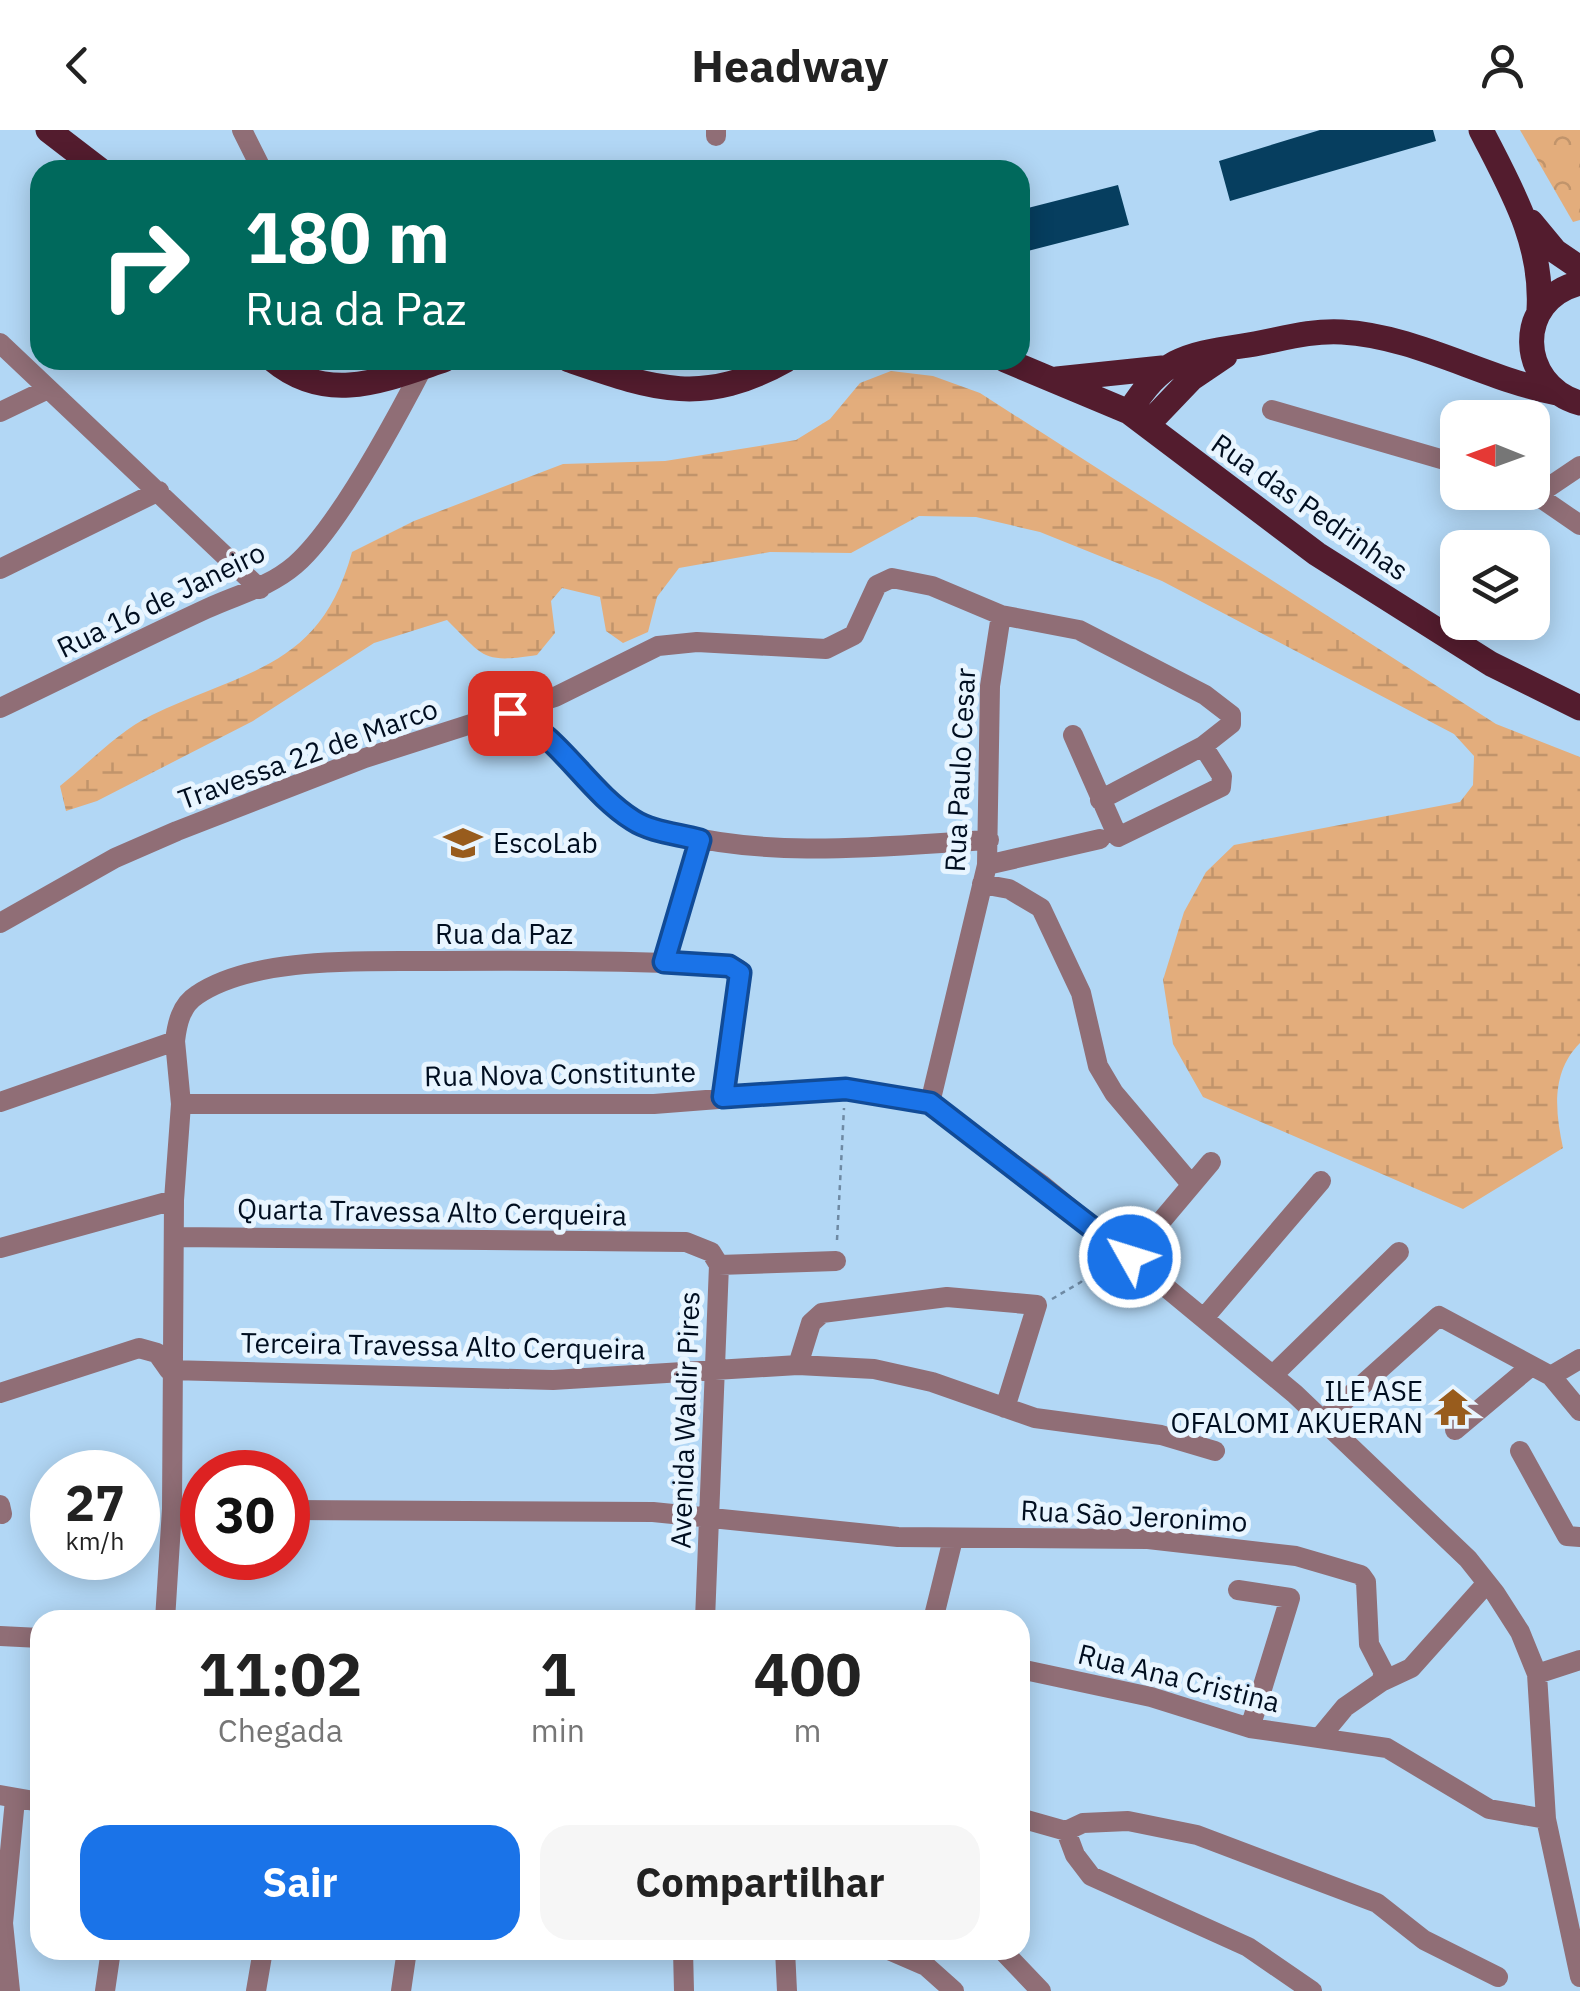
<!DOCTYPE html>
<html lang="pt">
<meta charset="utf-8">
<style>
:root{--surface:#fff;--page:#f6f6f6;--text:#222;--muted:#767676;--accent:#1a73e8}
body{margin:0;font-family:"IBM Plex Sans",sans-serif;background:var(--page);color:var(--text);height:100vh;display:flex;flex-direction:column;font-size:38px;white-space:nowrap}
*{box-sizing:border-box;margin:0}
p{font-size:32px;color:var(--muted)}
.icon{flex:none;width:55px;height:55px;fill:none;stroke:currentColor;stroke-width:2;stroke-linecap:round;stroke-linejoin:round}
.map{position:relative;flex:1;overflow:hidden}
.drawer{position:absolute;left:30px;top:1480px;width:1000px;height:350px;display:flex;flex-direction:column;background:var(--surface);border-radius:30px;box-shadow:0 5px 25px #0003}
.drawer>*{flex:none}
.hud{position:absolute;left:30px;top:30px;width:1000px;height:210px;border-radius:30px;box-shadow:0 5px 25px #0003;background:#00695c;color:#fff;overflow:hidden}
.needle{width:65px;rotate:271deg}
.controls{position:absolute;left:1440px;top:270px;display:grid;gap:20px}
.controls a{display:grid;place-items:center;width:110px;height:110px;border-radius:20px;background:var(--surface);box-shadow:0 5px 25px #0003;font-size:50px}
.speed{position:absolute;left:30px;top:1320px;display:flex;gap:20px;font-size:50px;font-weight:700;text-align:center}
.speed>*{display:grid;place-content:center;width:130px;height:130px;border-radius:50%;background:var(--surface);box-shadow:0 5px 25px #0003;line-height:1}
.speed small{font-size:25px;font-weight:400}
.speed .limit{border:15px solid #d22;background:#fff;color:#111}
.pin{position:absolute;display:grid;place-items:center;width:85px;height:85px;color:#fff;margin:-42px;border-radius:20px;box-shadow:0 5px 15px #0006}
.me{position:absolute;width:110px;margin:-55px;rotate:309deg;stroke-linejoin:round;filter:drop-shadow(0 0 8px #0008)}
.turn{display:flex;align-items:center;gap:35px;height:210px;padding:0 50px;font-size:45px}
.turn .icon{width:130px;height:130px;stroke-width:2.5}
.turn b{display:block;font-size:70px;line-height:85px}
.eta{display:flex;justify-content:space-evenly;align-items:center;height:170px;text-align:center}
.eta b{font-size:60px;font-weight:700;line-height:70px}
.action{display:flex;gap:20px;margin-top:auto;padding:20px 50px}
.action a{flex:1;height:115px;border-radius:30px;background:var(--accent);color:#fff;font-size:40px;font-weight:700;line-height:115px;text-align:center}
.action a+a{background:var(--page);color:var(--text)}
header{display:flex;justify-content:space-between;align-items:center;height:130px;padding:0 50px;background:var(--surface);font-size:45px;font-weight:700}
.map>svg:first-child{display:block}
</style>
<header><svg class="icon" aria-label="back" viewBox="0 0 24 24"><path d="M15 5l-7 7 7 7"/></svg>Headway<svg class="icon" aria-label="person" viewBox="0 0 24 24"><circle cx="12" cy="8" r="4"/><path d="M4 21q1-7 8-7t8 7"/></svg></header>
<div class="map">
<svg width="1580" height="1861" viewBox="0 0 1580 1861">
<defs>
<pattern id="forest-crowns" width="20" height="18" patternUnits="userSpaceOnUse" patternTransform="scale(2.5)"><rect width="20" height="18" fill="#e3ad7c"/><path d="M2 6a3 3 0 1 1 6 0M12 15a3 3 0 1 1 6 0" fill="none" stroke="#c1946b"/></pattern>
<pattern id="wetland-marsh" width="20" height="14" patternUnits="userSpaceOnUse" patternTransform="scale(2.5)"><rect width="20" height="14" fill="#e3ad7c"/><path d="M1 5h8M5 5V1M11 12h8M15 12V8" fill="none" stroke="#c1946b"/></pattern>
</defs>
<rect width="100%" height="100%" fill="#b2d7f5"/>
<path fill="url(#forest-crowns)" d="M1520,0H1580V90L1573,92Z"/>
<path fill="url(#wetland-marsh)" d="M891,241L933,246L980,263L1496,594L1580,627V913C1551,942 1555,981 1563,1018L1463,1079L1203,967L1173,914L1163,850L1184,782L1206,742L1234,715L1460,672L1473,655L1474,626L1454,604L1162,451L1040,402L976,387L919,386L851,423L770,422L679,438L657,467L648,502L623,513L606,501L600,467L562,458L551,471L555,503L537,525C481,534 484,526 447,490L374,513L253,591L97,671L66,681L60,656C89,633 120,600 152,585C248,539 320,538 352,422L414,391L563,334L665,331L796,310L830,289L860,253Z"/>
<path fill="#063e5f" d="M1320,0H1433L1436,11L1230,71L1219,31Z
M1118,55L1129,95L1020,123V80Z"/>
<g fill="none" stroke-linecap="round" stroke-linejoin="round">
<path stroke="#6e8aa4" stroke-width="2.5" stroke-dasharray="5 5" stroke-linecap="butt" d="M837,1110L844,978
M1052,1169L1081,1152L1099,1130"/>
<path stroke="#906e76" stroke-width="20" d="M242,0L262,40
M716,6V0
M0,213L260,459
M1272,280L1458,334
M0,282L48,259
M1532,362L1580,395
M1537,365L1580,336
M0,439L159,361
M0,578C69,545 137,511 206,479C238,464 268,458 295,435C337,399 396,289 423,237
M510,583C560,606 586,658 631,689C643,698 660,699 674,703C777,729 884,716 989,710
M1073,605L1118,707L1221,657L1222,646L1203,616
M987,735L1100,709
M982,754L1009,759L1041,778L1081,863L1098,936L1114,963L1191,1054
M0,793L115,728L177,701L365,628L555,567L658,516L697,512L826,519L854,505L877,455L892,448L932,456L1001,485L1079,500L1205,565L1231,585V594L1203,616L1100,670
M664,832L700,710
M175,911C177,894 181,875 197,865C256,825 369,832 438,831C535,830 632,831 729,835L738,839L741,850L723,967
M0,972L175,911L181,974L174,1070L172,1379L165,1490
M930,973L987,735L990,556L1001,485
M181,974H654L846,959L930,973L1041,1054L1295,1264L1468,1429L1495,1463L1520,1502L1537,1544L1546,1689L1580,1847
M176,1107L686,1112L711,1122L719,1135L705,1490
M0,1118L174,1070
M1131,1127L1211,1032
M719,1135L836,1131
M1204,1188L1321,1051
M798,1235L811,1193L822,1183L947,1167L1037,1175L1005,1278
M1273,1245L1399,1122
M1551,1246L1580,1229
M0,1263L139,1218L157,1223L169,1240L553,1250L798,1235L874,1239L932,1252L1035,1288L1161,1305L1215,1321
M1323,1290L1439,1186L1551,1246L1580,1281
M1455,1300L1530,1237
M1520,1321L1567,1406L1580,1407
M0,1375L2,1384
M172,1379H202
M288,1380L653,1382L898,1407L1148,1409L1296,1426L1361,1445L1366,1452L1369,1514L1384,1543L1381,1552L1345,1577L1321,1606
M1238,1460L1290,1468L1250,1598
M933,1490L953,1409
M0,1506L40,1508
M1020,1539L1151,1567L1250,1598L1387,1618L1489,1679L1546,1689
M1537,1544L1580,1530
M1381,1552L1411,1538L1487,1453
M0,1665L40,1672
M1020,1688L1066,1701L1083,1693L1128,1691L1197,1705L1377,1773L1424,1810L1498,1847
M1066,1701L1075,1725L1091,1746L1248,1817L1312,1861
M683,1820L684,1861
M785,1820L787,1861
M889,1820L926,1836L954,1861
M1002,1820L1041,1861
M10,1861L3,1793L15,1670
M105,1861L111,1820
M256,1861L263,1820
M401,1861L407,1820"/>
<path stroke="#531c2e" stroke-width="25" d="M48,0L100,40
M1481,0C1511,59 1543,112 1539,180
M1531,92L1555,121L1580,138
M1580,153C1514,169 1517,255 1580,273
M273,230C327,275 384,250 444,230
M569,230C654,259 703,277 786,230
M1005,230L1129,282L1317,424L1491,534L1580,578
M1057,249L1162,238
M1129,282C1162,230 1182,225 1242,216C1276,211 1307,200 1342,202C1416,206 1485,249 1557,263
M1147,295L1191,249L1225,226"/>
</g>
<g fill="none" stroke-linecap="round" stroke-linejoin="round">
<g stroke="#114b97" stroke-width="25">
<path id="route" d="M510,583C561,606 586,660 633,690C651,702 679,704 700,710L664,832L729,836L740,843L723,967L846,959L930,973L1130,1127"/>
</g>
<use href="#route" stroke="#1a73e8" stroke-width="18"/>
</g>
<defs>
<g id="university-bare" transform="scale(3)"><path d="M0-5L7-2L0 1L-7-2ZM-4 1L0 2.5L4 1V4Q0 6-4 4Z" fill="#985c1d" stroke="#e8f5ff" stroke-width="2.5" paint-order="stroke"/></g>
<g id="temple-bare" transform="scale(3)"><path d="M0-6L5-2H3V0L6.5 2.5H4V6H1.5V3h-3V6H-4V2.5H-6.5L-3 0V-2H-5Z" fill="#985c1d" stroke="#e8f5ff" stroke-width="2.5" paint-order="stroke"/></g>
</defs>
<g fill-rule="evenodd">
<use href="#university-bare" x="463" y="713"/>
<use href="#temple-bare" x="1453" y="1277"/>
</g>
<g text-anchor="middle" stroke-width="10" stroke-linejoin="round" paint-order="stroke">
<g font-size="28" fill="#000e20" stroke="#e8f5ff">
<text transform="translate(1310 377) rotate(35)" y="10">Rua das Pedrinhas</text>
<text transform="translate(161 470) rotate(-26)" y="10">Rua 16 de Janeiro</text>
<text transform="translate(308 624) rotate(-20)" y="10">Travessa 22 de Marco</text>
<text transform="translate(960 640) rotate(-87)" y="10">Rua Paulo Cesar</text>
<text x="504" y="814">Rua da Paz</text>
<text transform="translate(560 944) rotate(-1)" y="10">Rua Nova Constitunte</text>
<text transform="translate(432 1082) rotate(1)" y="10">Quarta Travessa Alto Cerqueira</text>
<text transform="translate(443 1216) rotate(1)" y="10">Terceira Travessa Alto Cerqueira</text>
<text transform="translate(685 1290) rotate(-88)" y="10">Avenida Waldir Pires</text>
<text transform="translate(1134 1386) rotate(3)" y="10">Rua São Jeronimo</text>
<text transform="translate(1179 1548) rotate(14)" y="10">Rua Ana Cristina</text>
</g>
<g font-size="28" fill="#000e20" stroke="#e8f5ff" text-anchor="start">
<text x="493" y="723">EscoLab</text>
<text x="1423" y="1271" text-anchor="end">ILE ASE<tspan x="1423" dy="32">OFALOMI AKUERAN</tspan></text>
</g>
</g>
</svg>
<div class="controls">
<a><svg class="needle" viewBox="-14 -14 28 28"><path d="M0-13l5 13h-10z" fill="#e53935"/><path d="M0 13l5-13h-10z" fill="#767676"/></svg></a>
<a><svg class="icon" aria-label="layers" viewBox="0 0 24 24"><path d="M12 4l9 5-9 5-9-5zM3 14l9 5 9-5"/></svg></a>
</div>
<div class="speed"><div>27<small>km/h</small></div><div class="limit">30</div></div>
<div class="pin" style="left:510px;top:583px;background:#d93025"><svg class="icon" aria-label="arrive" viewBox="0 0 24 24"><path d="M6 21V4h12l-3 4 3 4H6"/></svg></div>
<svg class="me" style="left:1130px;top:1127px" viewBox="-20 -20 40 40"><circle r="17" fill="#1a73e8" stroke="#fff" stroke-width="3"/><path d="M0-11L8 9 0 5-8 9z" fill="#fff"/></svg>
<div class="hud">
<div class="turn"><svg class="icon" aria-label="right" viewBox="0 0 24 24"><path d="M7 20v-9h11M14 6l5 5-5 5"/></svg><div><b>180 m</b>Rua da Paz</div></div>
</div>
<section class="drawer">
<div class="eta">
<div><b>11:02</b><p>Chegada</p></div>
<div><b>1</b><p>min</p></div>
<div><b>400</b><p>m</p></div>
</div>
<div class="action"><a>Sair</a><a>Compartilhar</a></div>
</section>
</div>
